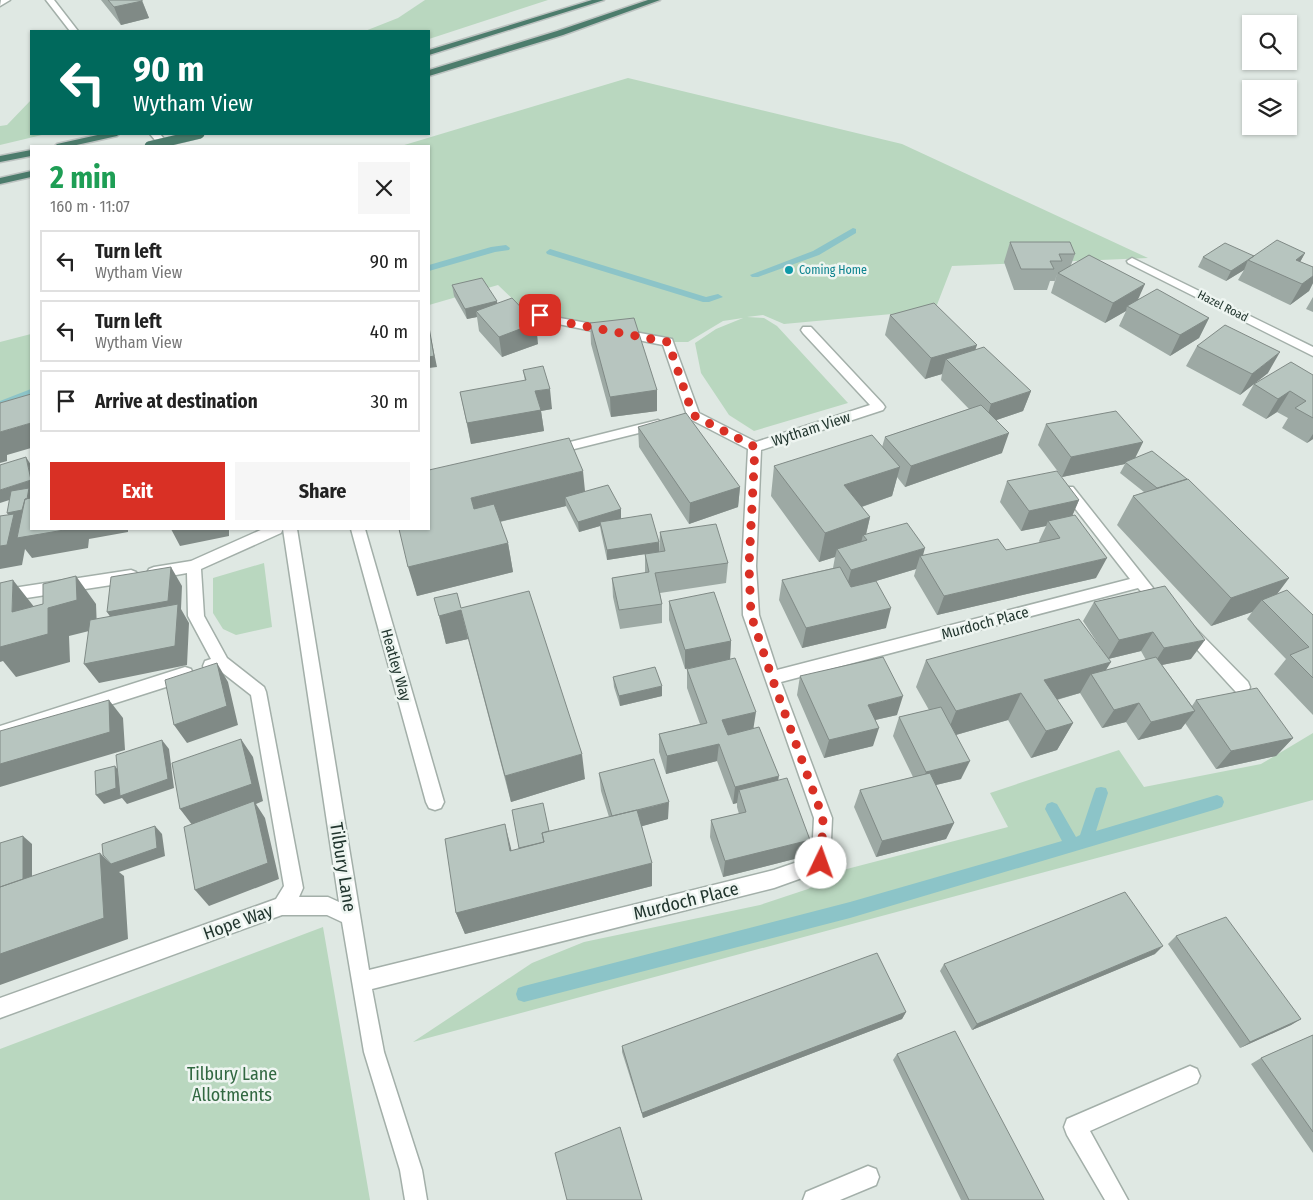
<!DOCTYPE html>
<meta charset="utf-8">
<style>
:root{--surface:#fff;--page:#f6f6f6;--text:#222;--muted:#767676;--line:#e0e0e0;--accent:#d93025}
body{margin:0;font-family:"Fira Sans Condensed",sans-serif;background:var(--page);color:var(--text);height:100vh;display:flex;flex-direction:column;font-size:19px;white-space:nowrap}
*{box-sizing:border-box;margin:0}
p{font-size:16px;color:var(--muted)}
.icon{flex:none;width:28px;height:28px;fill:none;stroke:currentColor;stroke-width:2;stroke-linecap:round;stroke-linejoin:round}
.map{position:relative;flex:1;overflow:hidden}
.panel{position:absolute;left:30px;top:145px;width:400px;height:385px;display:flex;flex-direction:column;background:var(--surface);border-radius:0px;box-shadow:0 1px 4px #0004}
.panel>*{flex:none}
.banner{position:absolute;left:30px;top:30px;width:400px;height:105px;border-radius:0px;box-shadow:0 1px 4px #0004;background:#00695c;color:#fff;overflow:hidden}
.fabs{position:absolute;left:1242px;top:15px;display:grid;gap:10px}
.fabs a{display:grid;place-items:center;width:55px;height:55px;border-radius:0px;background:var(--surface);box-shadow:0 1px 4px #0004;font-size:25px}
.pin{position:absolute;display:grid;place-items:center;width:42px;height:42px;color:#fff;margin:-21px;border-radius:10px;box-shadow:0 2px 8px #0006}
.me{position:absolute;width:55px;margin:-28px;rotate:3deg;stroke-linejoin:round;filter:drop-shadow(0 0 4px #0008)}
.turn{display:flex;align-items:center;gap:18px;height:105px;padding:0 20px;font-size:22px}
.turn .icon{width:65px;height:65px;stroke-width:2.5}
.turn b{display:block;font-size:35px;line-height:42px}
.round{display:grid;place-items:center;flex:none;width:52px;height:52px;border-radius:0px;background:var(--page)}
.headline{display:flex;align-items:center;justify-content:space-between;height:85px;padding:0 20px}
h1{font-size:30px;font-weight:700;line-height:38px;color:#1e9e55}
.primary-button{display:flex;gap:10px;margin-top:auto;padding:10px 20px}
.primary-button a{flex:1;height:58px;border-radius:0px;background:var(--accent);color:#fff;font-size:20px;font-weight:700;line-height:58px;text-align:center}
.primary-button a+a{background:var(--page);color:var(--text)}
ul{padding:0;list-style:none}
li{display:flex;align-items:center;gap:15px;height:62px;margin:0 10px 8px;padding:0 10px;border:2px solid var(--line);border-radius:0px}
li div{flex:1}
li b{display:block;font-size:19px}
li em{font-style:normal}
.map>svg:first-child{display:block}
</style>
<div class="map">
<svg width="1313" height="1200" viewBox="0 0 1313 1200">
<rect width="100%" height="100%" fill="#dfe8e3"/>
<path fill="#b9d7bf" d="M425,0H548L429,39V31H365L398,18Z
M628,78L902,144L1148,258L952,266L935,310L784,324L763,315L747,317L764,318L777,326L848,403L754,431L729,415L701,373L695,343L716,329L743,318L723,321L688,342H668L558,321L523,309L498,285L429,305V146H401Z
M31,100V134H46L0,145V126L7,125Z
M31,334V411L0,420V342Z
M264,563L272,627L236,635L223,629L213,613V578Z
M1313,733V800L413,1042L532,963L584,942L760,905L808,889L843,870L1008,827L990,793L1119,750L1144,787L1261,764Z
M323,927L370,1200H0V1049Z"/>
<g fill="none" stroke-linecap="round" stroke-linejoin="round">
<path fill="#8cc4c8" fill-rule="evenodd" d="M853,228L856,229V233L819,255L758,277H752L750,275L813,251Z
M506,245L510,248L509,250L495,252L429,271V265L491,247Z
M550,249L706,297L718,294L723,297L709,302H703L547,254L546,252Z
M31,389V396L0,408V401Z
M1101,787L1106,788L1108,793L1096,831L1217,795L1222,797L1224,802L1222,807L1217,809L850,918L524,1002L518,1000L516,994L518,988L524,986L850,902L1062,841L1045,809L1047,804L1052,802L1057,804L1076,837L1080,835L1094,793L1096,788Z"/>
<g stroke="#a3afa9" stroke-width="3">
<path id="service" d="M10,0L0,6L1,0Z
M1190,1066L1197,1069L1200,1076L1197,1083L1090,1131L1128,1200H1105L1067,1135L1064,1127L1067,1119Z
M868,1166L876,1169L879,1177L876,1185L840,1200H803L806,1192Z"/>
</g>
<g stroke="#a3afa9" stroke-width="3">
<path id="minor" d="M46,0H54L78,31H70Z
M150,134H160L170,146H160Z
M1132,258L1313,347V356L1128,263L1127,261Z
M523,306L560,318L672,339L699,413L756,442L870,405L803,333L801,330L803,327H811L883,404L885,407L883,410L761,450L756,566L759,615L777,670L1130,579L1063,493L1061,490L1063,487H1073L1153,588L1151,592C1145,594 1142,593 1138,588L781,682L832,818L830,863L827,869L774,888L372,989L384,1052L422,1170L427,1200H405L400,1170L364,1052L342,922L327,915H282L0,1018V998L276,899L284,886L251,695L219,670L211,672L205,671L203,666L205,661L211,659L188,616L187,573L154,579L149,577L147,573L149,569L154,567L191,561L263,529H297L369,970L774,870L812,857L814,818L743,615L742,566L748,449L688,418L663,345L558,324L519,311L517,309L519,307ZM283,529L339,902L328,897H299L303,888L266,692L264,687L227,658L204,616L201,569L281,533Z
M658,420L664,424L663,427L554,454L549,453L547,450L549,447L554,446Z
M351,529H365L444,802L441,808L435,810L429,808L426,802Z
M131,570L136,572L138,576L136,580L131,582L0,602V590Z
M1187,623L1192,625L1248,682L1250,687L1248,692L1242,694L1236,692L1182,633L1179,629L1182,625Z
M185,667L191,669L193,674L191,679L0,740V726Z"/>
</g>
<g stroke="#bdc3c1" stroke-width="3">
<path id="trunk" d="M592,0H604L429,55V50Z
M648,0H660L563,35L429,76V70L557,31Z
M102,134H119L117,136L72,146H55L57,144Z
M31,150V156L0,162V156Z
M31,171V177L0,184V178Z"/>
</g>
<use href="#service" fill="#fff" fill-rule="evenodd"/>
<use href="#minor" fill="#fff" fill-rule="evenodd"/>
<use href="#trunk" fill="#4c7c6c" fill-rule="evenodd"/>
<g stroke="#bdc3c1" stroke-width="10" stroke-linecap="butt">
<path id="trunk-bridge" d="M149,146L200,134"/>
</g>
<use href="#trunk-bridge" stroke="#4c7c6c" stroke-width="9"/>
</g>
<path fill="#9da9a4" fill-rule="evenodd" d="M101,0H142L149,18L121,25Z
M1010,242L1075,254L1071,265L1138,300L1209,318L1199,338L1170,356L1119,326L1126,311L1105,323L1051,293L1057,274L1055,281H1050L1047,290H1014L1004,262Z
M1305,253L1300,262L1313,267V283L1309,291L1290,305L1238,280L1244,270L1226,281L1198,267L1203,257L1253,256Z
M452,285L497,303L538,344L502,357L479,331L477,317L467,319L454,296Z
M1313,297V312L1306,309Z
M890,315L975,350L1031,391L1023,411L996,420L1002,453L905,487L897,477L892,496L862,507L870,517L866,535L923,555L1006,550L1040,543L1039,541L1046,526L1021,531L1000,502L1007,481L1079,500L1072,516L1096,578L937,615L914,576L916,569L876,581L886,628L802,648L779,600L782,580L833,568L835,557L819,562L771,496L774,466L882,447L885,437L969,409L941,380L942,374L925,379L885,335Z
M590,323L657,390V411L611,417L591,344Z
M1197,346L1268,373L1240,395L1186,366Z
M523,370L552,409L541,411L544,431L471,444L460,392L525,381Z
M1313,375V439L1307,443L1282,428L1288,418L1277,412L1266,419L1242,405L1254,384Z
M1046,424L1143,442L1135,458L1289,578L1277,594L1313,615V715L1274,674L1286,659L1247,619L1252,612L1211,626L1117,525L1133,496L1144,492L1120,473L1125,464L1062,477L1038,445Z
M638,427L740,487L738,507L689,524L639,447Z
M585,491L621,509V519L659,552L660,532L728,563L726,583L660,593L662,604V623L620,629L613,597L612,578L645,573V554L607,560L601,532L600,526L579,532L566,506L500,522L508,543L513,572L417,596L399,529Z
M1165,586L1191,659L1162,665L1192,706L1196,700L1293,738L1276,756L1216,769L1185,723L1181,729L1138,740L1126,722L1102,728L1080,693L1057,700L1073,723L1057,750L1031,758L1008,720L956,735L961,779L936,785L954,823L946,839L876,857L854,807L860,790L913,777L893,736L899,717L929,710L916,687L926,660L1104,653L1083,621L1094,602ZM1141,651L1146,660L1106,671L1108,659Z
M669,601L731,641L730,659L754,729L778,781L810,840L806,856L723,877L710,837L711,820L739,814L737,807V803L733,804L717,761L666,774L659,752V734L700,724L687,688V669L691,668L685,669L669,620Z
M461,608L585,779L511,802L468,639L446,644L439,616Z
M800,676L897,715L875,720L873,746L824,758L797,695Z
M613,677L662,696L620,706L614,687Z
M599,773L668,819L642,826L652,886L465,934L456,913L519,848L549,831L609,817L601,791Z
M1176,936L1301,1019L1291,1025L1240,1048L1168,944Z
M1155,954L972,1030L940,971L944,964Z
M906,1012L902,1019L643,1118L622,1052V1046Z
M1313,1035V1153L1251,1064L1261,1058Z
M897,1054L1044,1200H961L893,1060Z"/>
<path fill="#808a86" d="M142,1L149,18L121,25L114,7Z
M1305,253L1294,273L1296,260Z
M1254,256L1248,260L1244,270L1226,281L1231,271Z
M1313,276V283L1309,291L1290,305L1302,284Z
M1145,284L1136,304L1127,306L1126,311L1105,323L1113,303Z
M497,301L498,312L476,311L477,317L467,319L465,309Z
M1209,318L1199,338L1170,356L1180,335Z
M536,323L538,344L502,357L499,337Z
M431,338L437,367L429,368V357Z
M977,345L970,366L946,359L942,374L925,379L931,358Z
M1280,352L1268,373L1240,395L1252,374Z
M550,389L552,409L541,411L544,431L471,444L467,423L535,391Z
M657,390V411L611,417L610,397Z
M1031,391L1023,411L985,424L991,404Z
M1290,391L1277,412L1266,419L1278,399Z
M31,423V448L7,455V461L0,463V432Z
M1009,433L1002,453L905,487L911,466Z
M1313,434V439L1307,443Z
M1143,442L1133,462H1125V464L1062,477L1071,457Z
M26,457L31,465V480Z
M900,467L892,496L838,515L844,485Z
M583,471L586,501L565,497L566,506L477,527L471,498Z
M31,480V520L70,529H128V532L89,539L88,548L32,558L25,549L22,565L0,569V546L12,520L7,513L28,494L0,503V490Z
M740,487L738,507L689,524L690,503Z
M1079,500L1070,521H1048L1046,526L1021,531L1029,511Z
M621,509V520L600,522V526L579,532L578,522Z
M870,517L865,538L863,535L860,547L837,549L835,557L819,562L825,533Z
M171,529H229V536L180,546Z
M659,542V552L607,560V550Z
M508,543L513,572L417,596L408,567Z
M925,548L922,559L920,556L916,569L846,590L851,570Z
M1107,558L1096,578L937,615L944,596Z
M171,567L182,586L181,609L189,623L187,665L99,683L84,664L120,631L107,612Z
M76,576L96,604L97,629L69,636L70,662L16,677L3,661L0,662V638L12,612L13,580L35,608H48Z
M1289,578L1268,606L1262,600L1252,612L1211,626L1231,598Z
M891,608L886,628L802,648L806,628Z
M461,610L468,639L446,644L439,616Z
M1153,632L1141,651L1108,659L1119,640Z
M1205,640L1191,659L1152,667L1164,648Z
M731,641L730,660L685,669V650Z
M1111,662L1097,684L1091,674L1080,693L1030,707L1044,680Z
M217,663L228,682L238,725L187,743L174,725Z
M662,686V696L620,706L619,696Z
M1021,693L1008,720L945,738L956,711Z
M903,696L897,715L862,723L868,705Z
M109,700L123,718L125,750L0,787V764Z
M1139,703L1126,722L1102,728L1114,710Z
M1195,711L1181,729L1138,740L1151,722Z
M756,712L753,731L721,738L722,720Z
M1073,723L1057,750L1031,758L1046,731Z
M879,728L873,746L824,758L829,740Z
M1293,738L1276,756L1216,769L1231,751Z
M241,739L253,757L263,801L256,804L265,818L279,879L209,906L195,890L193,826L180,809Z
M162,740L169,749L174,788L127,804L122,798L104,804L96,795L115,766L122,775Z
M719,744L717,761L666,774L667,756Z
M582,754L585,779L511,802L505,776Z
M970,761L961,779L919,789L926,772Z
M779,776L776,793L739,790L737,803L733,804L735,787Z
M669,802L668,819L614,834L613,817Z
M954,823L946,839L876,857L882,841Z
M505,824L511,848L516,874L510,851Z
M155,826L162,834L165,856L119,872L124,876L128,939L0,985V954L100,853L111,864Z
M23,836L32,844V887L23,880Z
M810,840L806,856L723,877L725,861Z
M652,863V886L465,934L456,913Z
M1163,946L1155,954L972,1030L977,1024Z
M906,1012L902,1019L643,1118L642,1113Z
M1301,1019L1291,1025L1240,1048L1250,1042Z"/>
<path fill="#b7c5bf" stroke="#808a86" d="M108,0H142V1L114,7Z
M1277,240L1305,253L1296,260L1313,267V276L1302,284L1248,260Z
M1010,242H1070L1075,254H1059L1062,261H1050L1054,269H1021Z
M1225,243L1254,256L1231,271L1203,257Z
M1089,255L1145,284L1113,303L1058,273Z
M482,278L497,301L465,309L452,285Z
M1157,289L1209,318L1180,335L1127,306Z
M512,298L536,323L499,337L476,311Z
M934,303L977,345L931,358L890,315Z
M634,318L657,390L610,397L590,323Z
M1225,325L1280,352L1252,374L1197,346Z
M429,327L434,356L429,357Z
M984,347L1031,391L991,404L946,359Z
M1291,362L1313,375V418L1295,408L1306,401L1290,391L1278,399L1254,384Z
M543,366L550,389L535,391L541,410L467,423L460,392L526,380L523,370Z
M31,394V423L0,432V403Z
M981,405L1009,433L911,466L885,437Z
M1116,411L1143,442L1071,457L1046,424Z
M686,413L740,487L690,503L638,427Z
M872,435L900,467L844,485L870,517L825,533L774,466Z
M569,438L583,471L471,498L474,509L494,504L508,543L408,567L399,529H429V470Z
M1152,451L1187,479L1157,488L1125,462Z
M26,457L31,480L0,490V465Z
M1057,471L1079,500L1029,511L1007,481Z
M1188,479L1289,578L1231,598L1133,496Z
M608,485L621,509L578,522L565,497Z
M29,488L27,499H25L22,510L7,513L11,491Z
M31,498V529H70L17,538L25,499Z
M14,514L7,545L0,546V516Z
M651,514L659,542L607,550L600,522Z
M1075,515L1107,558L944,596L920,556L998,539L1006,550L1060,538L1048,521Z
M907,523L925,548L851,570L837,549L867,540L863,535Z
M716,524L728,563L655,573L662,604L619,610L612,578L649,572L645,554L665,551L660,532Z
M171,567L168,601L107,612L111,577Z
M840,567L851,587L876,581L891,608L806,628L782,580Z
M76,576L77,600L48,608V634L0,647V583L13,580L12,612L43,604V584Z
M1165,586L1205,640L1164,648L1153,632L1119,640L1094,602Z
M1287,590L1313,615V678L1290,655L1309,647L1262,600Z
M529,591L582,754L505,776L461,610L439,616L434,598L457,593L461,608Z
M714,592L731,641L685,650L669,601Z
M178,604L175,646L84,664L90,620Z
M1079,619L1111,662L1044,680L1073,723L1046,731L1021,693L956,711L926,660Z
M883,657L903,696L868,705L879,728L829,740L800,676Z
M1156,657L1195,711L1151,722L1139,703L1114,710L1091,674Z
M735,658L756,712L722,720L728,735L759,727L779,776L735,787L719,744L667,756L659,734L707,723L687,669Z
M217,663L227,706L174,725L165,680Z
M655,667L662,686L619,696L613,677Z
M1257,688L1293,738L1231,751L1196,700Z
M109,700L110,732L0,764V731Z
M941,707L970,761L926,772L899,717Z
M241,739L252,784L180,809L172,763Z
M162,740L168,779L120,796L116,755Z
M654,759L669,802L637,810L612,816L599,773Z
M115,766L116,788L96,795L95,771Z
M930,773L954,823L882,841L860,790Z
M787,778L810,840L725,861L711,820L746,812L739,790Z
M254,801L268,863L195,890L184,827Z
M543,803L549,831L542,833L544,842L519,848L512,810Z
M637,810L652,863L456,913L445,839L505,824L510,851L544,842L542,833Z
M155,826L157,848L111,864L103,855L102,844Z
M23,836V879L0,887V843Z
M100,853L104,918L0,954V887Z
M1125,892L1163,946L977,1024L944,964Z
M1226,917L1301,1019L1250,1042L1176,936Z
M877,953L906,1012L642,1113L622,1046Z
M955,1031L1044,1200H969L897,1054Z
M1313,1035V1132L1261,1058Z
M620,1127L642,1200H567L555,1153Z"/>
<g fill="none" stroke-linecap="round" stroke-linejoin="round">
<path stroke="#d93025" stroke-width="9" stroke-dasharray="0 16.2" d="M540,315L558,321L668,342L693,415L755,447L749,566L751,615L772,678L823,818L821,863"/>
</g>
<circle fill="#0f9aa8" stroke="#eef5f1" stroke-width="2" cx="789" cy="270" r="5"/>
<g text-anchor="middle" stroke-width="5" stroke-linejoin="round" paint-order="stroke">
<g font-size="12" fill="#0d838f" stroke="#eef5f1" text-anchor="start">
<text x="799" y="274">Coming Home</text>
</g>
<g font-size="12" fill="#22362f" stroke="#eef5f1">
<text transform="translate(1223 306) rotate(27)" y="4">Hazel Road</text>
</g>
<g font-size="15" fill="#22362f" stroke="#eef5f1">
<text transform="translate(811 429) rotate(-18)" y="5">Wytham View</text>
<text transform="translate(985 623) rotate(-15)" y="5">Murdoch Place</text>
<text transform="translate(396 665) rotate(74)" y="5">Heatley Way</text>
</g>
<g font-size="18" fill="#22362f" stroke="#eef5f1">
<text transform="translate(343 867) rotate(81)" y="6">Tilbury Lane</text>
<text transform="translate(686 901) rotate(-14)" y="6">Murdoch Place</text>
<text transform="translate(238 922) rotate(-20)" y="6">Hope Way</text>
</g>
<g font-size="18" fill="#316841" stroke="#eef5f1">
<text x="232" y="1080">Tilbury Lane<tspan x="232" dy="21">Allotments</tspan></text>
</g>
</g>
</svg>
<div class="fabs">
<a><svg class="icon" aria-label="search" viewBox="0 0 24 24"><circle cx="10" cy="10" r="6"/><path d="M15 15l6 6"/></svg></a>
<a><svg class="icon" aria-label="layers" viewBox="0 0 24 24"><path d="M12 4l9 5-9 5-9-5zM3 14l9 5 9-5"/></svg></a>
</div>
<div class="pin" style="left:540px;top:315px;background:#d93025"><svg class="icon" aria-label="arrive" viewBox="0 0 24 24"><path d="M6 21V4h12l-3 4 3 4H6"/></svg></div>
<svg class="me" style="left:821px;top:863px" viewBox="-20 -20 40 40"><circle r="19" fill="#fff"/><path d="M0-13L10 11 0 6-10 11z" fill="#d93025"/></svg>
<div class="banner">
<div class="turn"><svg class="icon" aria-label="left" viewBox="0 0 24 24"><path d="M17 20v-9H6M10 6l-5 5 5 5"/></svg><div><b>90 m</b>Wytham View</div></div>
</div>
<section class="panel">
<div class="headline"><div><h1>2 min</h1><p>160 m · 11:07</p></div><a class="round"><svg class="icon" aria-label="close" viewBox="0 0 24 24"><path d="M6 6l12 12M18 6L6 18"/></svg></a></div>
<ul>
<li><svg class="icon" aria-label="left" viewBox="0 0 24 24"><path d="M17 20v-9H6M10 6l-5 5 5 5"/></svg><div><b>Turn left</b><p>Wytham View</p></div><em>90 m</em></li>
<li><svg class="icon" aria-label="left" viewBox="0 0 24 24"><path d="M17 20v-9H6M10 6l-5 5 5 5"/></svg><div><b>Turn left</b><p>Wytham View</p></div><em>40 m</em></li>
<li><svg class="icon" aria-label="arrive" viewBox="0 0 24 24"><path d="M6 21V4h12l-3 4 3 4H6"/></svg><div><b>Arrive at destination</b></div><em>30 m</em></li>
</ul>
<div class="primary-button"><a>Exit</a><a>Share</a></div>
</section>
</div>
